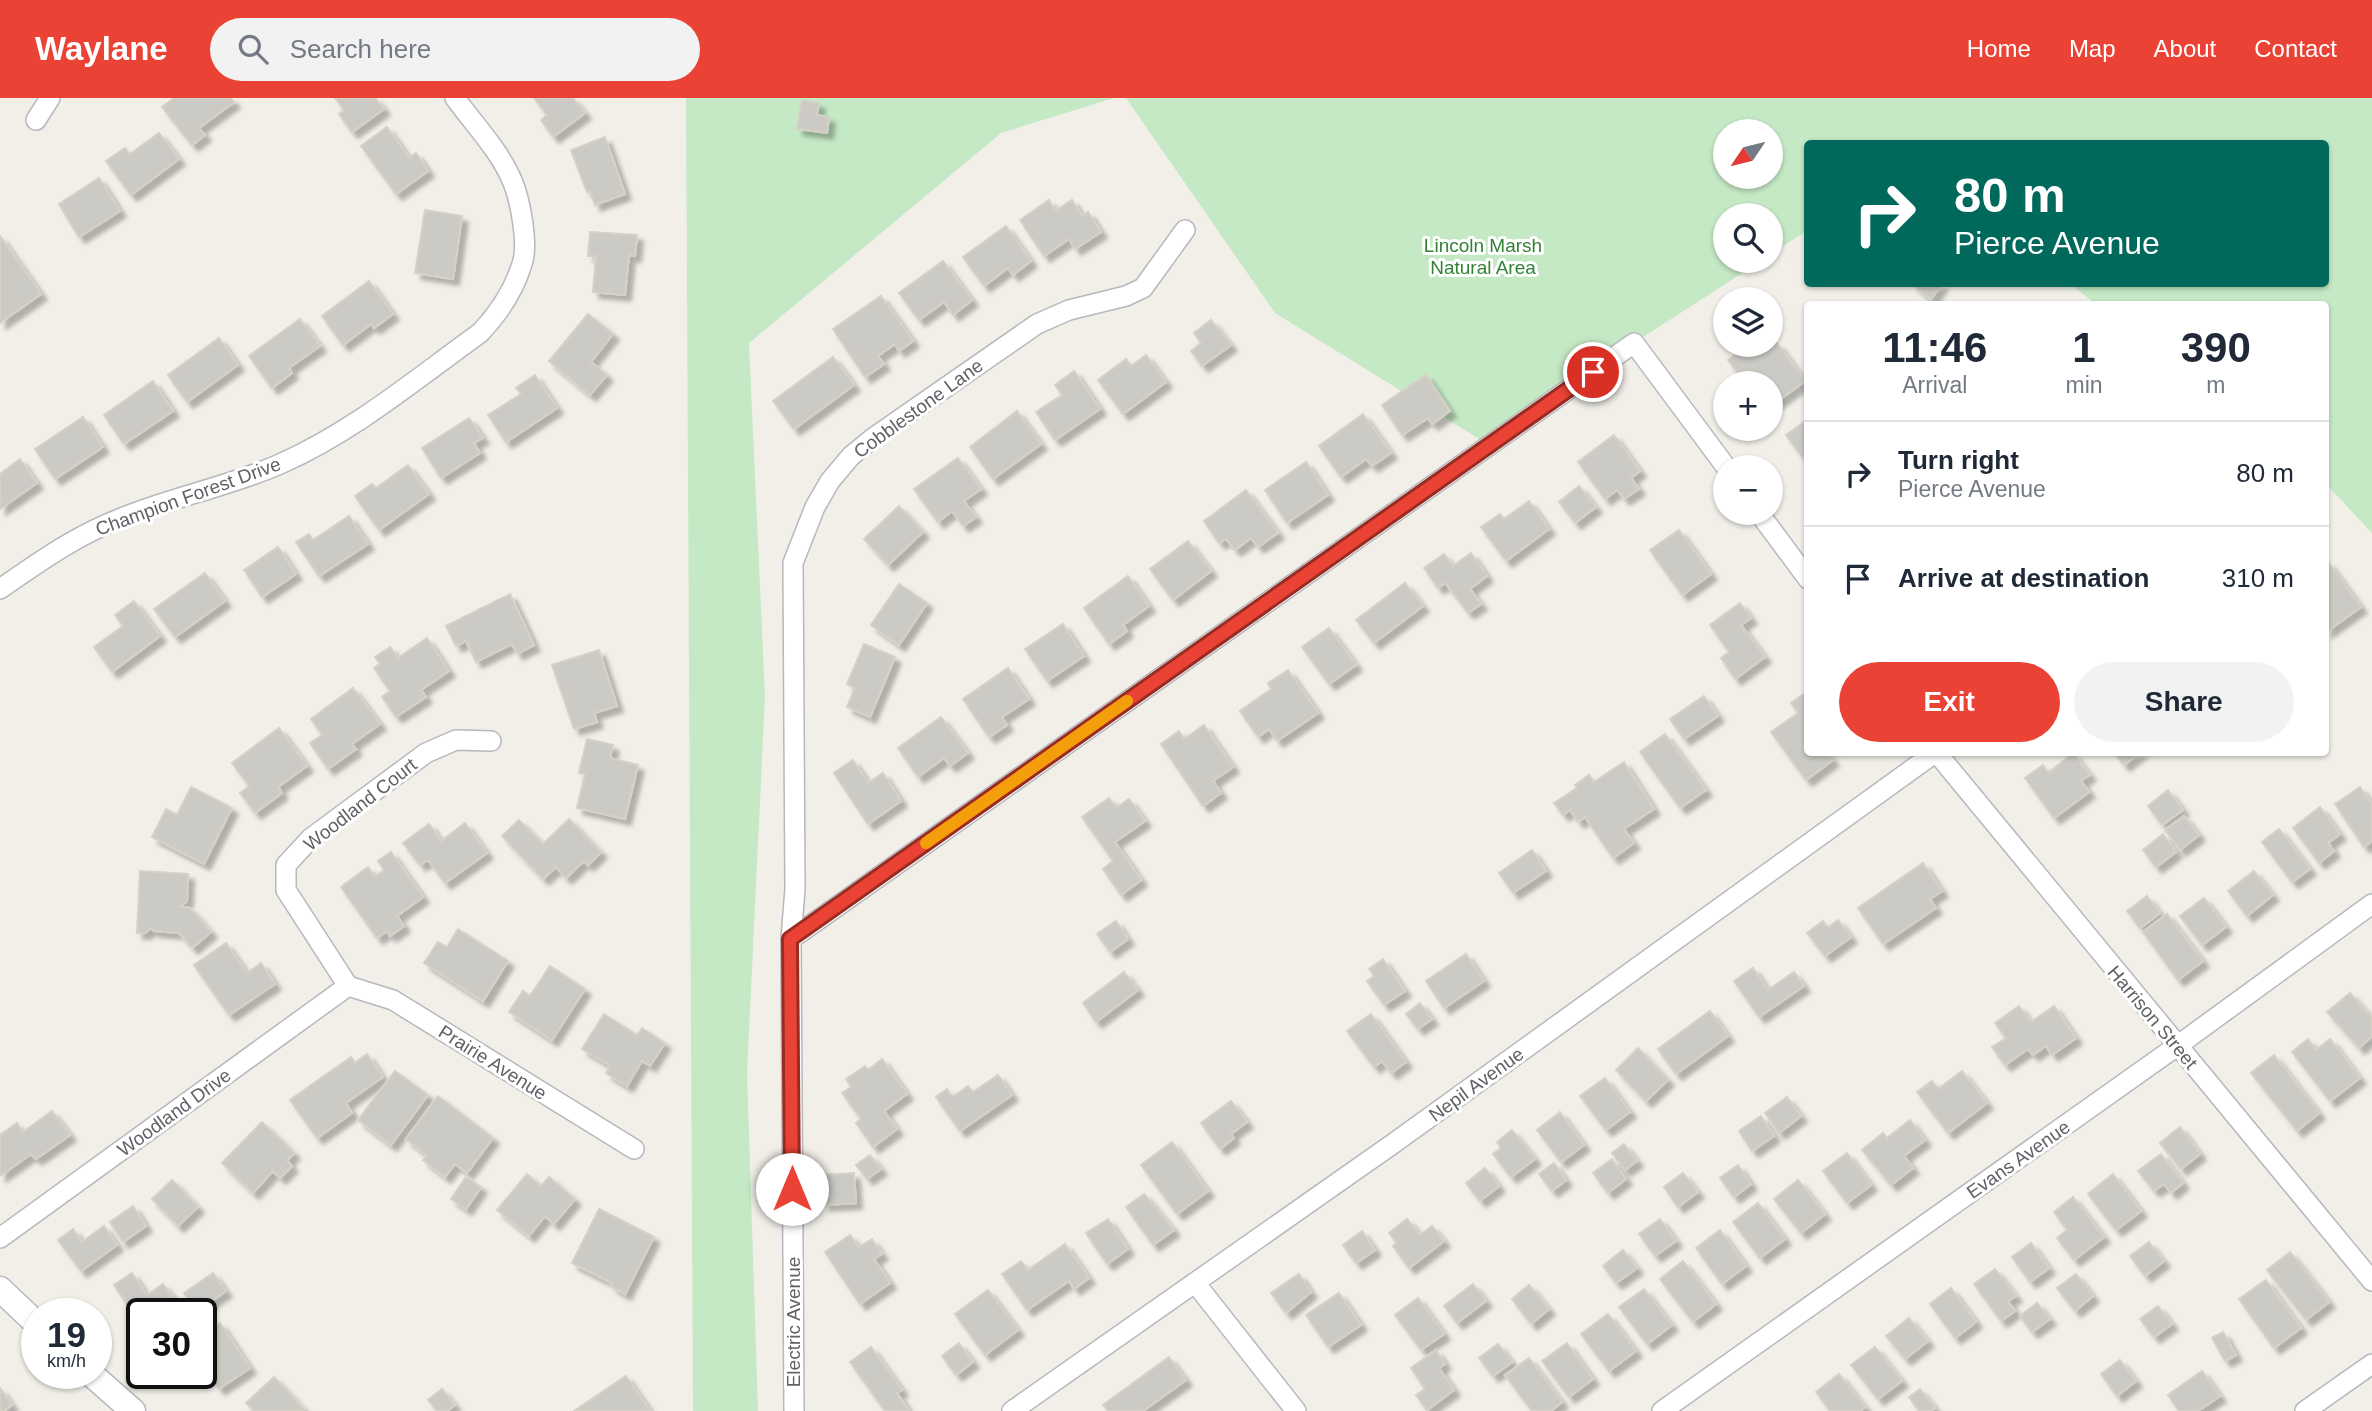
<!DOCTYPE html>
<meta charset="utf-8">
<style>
:root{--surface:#fff;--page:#f2f2f3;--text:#1f2937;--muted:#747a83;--line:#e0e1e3;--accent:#ea4335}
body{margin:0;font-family:Arial,sans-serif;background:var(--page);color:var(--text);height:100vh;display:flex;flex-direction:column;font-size:26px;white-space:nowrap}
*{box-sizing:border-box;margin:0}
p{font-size:23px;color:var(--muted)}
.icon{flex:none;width:38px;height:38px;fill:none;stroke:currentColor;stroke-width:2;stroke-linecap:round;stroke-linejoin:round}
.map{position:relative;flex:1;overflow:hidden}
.details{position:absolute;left:1804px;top:203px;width:525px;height:455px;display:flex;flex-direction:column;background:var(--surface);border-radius:7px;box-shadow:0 2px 5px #0004}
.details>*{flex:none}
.banner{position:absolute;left:1804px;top:42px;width:525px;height:147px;border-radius:7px;box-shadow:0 2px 5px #0004;background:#00695c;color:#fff;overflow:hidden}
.needle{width:46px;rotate:235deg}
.controls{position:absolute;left:1713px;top:21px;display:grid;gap:14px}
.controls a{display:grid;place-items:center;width:70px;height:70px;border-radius:50%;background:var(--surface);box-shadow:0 2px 5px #0004;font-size:35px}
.speed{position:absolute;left:21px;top:1200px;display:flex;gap:14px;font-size:35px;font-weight:700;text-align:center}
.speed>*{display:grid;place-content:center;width:91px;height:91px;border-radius:50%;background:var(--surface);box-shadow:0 2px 5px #0004;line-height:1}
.speed small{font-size:18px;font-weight:400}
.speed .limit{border:4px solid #111;border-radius:10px;background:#fff;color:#111}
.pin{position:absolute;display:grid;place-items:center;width:60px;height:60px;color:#fff;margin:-30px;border:4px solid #fff;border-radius:50%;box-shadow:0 2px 7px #0007}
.me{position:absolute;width:77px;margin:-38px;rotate:0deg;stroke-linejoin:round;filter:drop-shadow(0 0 5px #0008)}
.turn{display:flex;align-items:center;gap:24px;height:147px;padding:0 35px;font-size:32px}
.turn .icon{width:91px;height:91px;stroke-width:2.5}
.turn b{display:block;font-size:49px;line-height:60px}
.eta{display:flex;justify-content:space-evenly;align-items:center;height:119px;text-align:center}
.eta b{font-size:42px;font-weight:700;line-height:49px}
.button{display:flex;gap:14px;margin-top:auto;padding:14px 35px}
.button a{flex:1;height:80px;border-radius:42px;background:var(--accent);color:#fff;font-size:28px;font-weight:700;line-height:80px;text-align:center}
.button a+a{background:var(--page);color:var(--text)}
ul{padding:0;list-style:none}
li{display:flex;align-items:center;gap:21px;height:105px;padding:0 35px;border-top:2px solid var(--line)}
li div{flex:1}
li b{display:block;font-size:26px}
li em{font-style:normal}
header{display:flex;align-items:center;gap:42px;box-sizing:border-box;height:98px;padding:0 35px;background:var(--accent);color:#fff}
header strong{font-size:33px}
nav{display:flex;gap:38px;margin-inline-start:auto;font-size:24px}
.search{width:490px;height:63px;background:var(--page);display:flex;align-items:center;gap:18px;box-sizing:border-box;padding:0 24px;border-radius:38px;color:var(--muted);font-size:26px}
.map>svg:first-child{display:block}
</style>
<header>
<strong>Waylane</strong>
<div class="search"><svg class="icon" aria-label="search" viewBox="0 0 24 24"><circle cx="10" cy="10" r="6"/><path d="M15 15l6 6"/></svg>Search here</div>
<nav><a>Home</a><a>Map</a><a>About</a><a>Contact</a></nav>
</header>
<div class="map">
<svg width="2372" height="1313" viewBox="0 0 2372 1313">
<defs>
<filter id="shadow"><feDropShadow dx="6" dy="6" stdDeviation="2" flood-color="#0004"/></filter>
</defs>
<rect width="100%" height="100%" fill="#f1efe8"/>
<path fill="#c5e8c5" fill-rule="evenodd" d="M686,0H1114L1001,35L749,245L765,598L747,975L758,1313H693Z
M1126,0H2372V435L2326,386V206H2096L2070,186H2326V46H1808V132L1771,156V117H1726V163H1761L1634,245L1489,347L1275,215ZM1726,33H1771V79H1726Z"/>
<path fill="#cccac5" stroke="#d6d1c6" stroke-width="2" filter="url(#shadow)" d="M174,0H231L234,4L199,30L205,37L192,47L162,9Z
M335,0H375L384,11L352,34L339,16L344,12Z
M534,0H573L585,15L553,39L541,22L547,17Z
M802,2L819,5L817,17L829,19L827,35L797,31Z
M387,29L409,60L416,55L428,73L396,96L361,48Z
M159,35L179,61L131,97L106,63L125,50L130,56Z
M605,39L625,96L595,107L590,93L587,94L571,52Z
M99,80L120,113L79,139L59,106Z
M1049,102L1055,113L1072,102L1082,118L1088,114L1101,134L1075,151L1069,141L1044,158L1020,122Z
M425,112L462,118L453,181L415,175Z
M1006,128L1031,163L1013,177L1008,170L984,188L963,159Z
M590,134L637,137L635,158L629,157L625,197L593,194L596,158H588Z
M0,138L41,196L0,225Z
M943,163L972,202L953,217L944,204L919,222L899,195Z
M369,183L393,216L374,230L371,226L343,247L322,218Z
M1912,186H1942L1931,201Z
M881,198L913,243L899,253L895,246L878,258L884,266L865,279L833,231Z
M588,216L613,236L591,264L607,277L590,297L549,263Z
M300,221L320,248L289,270L292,275L272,290L249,258Z
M1211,222L1231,247L1202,268L1191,253L1201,245L1194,235Z
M219,240L238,267L187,304L168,277Z
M1777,245L1805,283L1771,308V285H1745L1728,262L1749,247H1760L1764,253Z
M1146,257L1166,284L1123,316L1098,282L1126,261L1131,268Z
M833,259L854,287L794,331L773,303Z
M1074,273L1100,311L1055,342L1036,314L1062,297L1055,287Z
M535,277L557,310L506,344L488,317L521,296L516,290Z
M1426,277L1450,313L1432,326L1428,320L1402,337L1382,307Z
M153,283L173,313L124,346L104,317Z
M1017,313L1041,346L993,381L970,349Z
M1363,316L1391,355L1372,368L1366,361L1341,379L1319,348Z
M83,319L103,349L55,381L35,351Z
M469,320L483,340L474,345L480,355L441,380L422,350Z
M1808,321V367L1786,337Z
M1614,337L1640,373L1631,380L1639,391L1624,401L1617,392L1605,401L1578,364Z
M958,360L981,391L964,403L976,419L963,428L952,413L938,424L914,391Z
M20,361L37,385L0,411V376Z
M1306,364L1328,397L1287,425L1265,392Z
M408,367L429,396L379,432L355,398L372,386L376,390Z
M1579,388L1596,409L1575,425L1559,404Z
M1246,392L1278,435L1258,449L1251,440L1235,452L1226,441L1219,445L1204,423Z
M1529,403L1549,431L1506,463L1481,429L1500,416L1504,421Z
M899,408L923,434L888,467L864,441Z
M349,418L368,446L319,478L296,444L309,436L313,442Z
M1679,432L1711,476L1682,497L1650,452Z
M1188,443L1211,473L1173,502L1150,471Z
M278,449L296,476L262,499L244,472Z
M1471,455L1487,478L1470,491L1481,506L1468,515L1445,485L1438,490L1424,470L1444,456L1453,468Z
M2328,464L2361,509L2326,534V466Z
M205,475L225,503L175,539L154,511Z
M1128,478L1149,508L1123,527L1127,533L1109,546L1084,510Z
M1405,485L1423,508L1374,545L1356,522Z
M899,486L927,505L899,547L871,527Z
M510,496L534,547L517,556L512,546L476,564L466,543L456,548L446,528Z
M134,503L160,538L112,574L94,549L123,528L115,517Z
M1740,505L1751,520L1741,527L1765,559L1735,581L1721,560L1729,554L1710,527Z
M1063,526L1084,558L1047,583L1025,551Z
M1329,530L1356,567L1329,586L1302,549Z
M427,540L449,573L421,592L426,599L396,619L382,599L390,593L374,570L380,566L375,559L390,549L398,560Z
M864,546L895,559L870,619L847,609L855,590L847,586Z
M599,552L617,608L594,615L597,624L574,631L552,567Z
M1008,570L1029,601L1002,619L1007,627L989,639L963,601Z
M1288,572L1318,615L1277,643L1269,631L1258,639L1240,613L1271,591L1268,585Z
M353,590L380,626L352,646L356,651L328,671L310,645L322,637L311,621Z
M1808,593V654H1827L1833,662L1806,682L1771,634L1798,615L1791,605Z
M1704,598L1718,618L1684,641L1670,621Z
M941,619L968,655L950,668L944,660L918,679L898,650Z
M1204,627L1233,669L1213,683L1221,695L1203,708L1161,646L1179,633L1184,641Z
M279,630L307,668L278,689L282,695L255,715L240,695L249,688L232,665Z
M1665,636L1706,692L1680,710L1640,654Z
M587,641L613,647L610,660L638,667L625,721L577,710L585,676L579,675Z
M2114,654H2141L2124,667Z
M2073,655L2090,677L2081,683L2089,694L2054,720L2025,680L2043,667L2048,675Z
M853,662L868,685L883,675L901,703L868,726L834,675Z
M1624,664L1654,711L1624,731L1634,745L1613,760L1585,719L1578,724L1570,712L1563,717L1554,705L1577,690L1575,687L1589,677L1594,684Z
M191,689L232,710L204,766L152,739L166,711L177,717Z
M2360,689L2372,707V743L2364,749L2335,706Z
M2168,692L2183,712L2162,727L2148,708Z
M1109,700L1116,710L1129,701L1145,723L1115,744L1141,782L1121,797L1103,771L1113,763L1082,719Z
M2320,709L2340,736L2328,745L2334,753L2319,765L2293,730Z
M2184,718L2199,737L2180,752L2165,732Z
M569,721L601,754L588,767L584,763L566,780L556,769L543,781L502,738L519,722L543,746Z
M465,725L487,755L445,785L428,762L420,767L403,745L429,726L441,743Z
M2279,731L2310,771L2292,784L2262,744Z
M2163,736L2176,754L2156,769L2143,752Z
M1532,752L1546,773L1513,795L1499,775Z
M391,754L423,799L397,818L404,828L390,838L387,833L377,840L341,789L368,769L375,779L384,772L378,763Z
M1923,765L1942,793L1930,801L1936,810L1883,846L1858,810Z
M140,773L188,776L187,803L180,809L190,810L211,834L192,850L179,835L154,833L151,830L145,835H137Z
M2254,773L2273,797L2247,818L2228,793Z
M2147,798L2160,815L2140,830L2127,813Z
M2204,800L2226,829L2202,847L2180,818Z
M2167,816L2203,863L2178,882L2143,834Z
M1838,822L1851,839L1825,858L1807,835L1823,823L1828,830Z
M1116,823L1128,841L1110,854L1097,836Z
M458,831L508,863L483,903L424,865L438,844L447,849Z
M226,845L247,875L261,865L275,886L229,917L194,867Z
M1466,856L1484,883L1444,910L1426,883Z
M1383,861L1405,893L1384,907L1367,883L1374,878L1369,871Z
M550,868L585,891L552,942L509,914L523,893L530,898Z
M1753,870L1768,892L1794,874L1804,888L1759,919L1734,883Z
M1124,874L1138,892L1096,924L1083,905Z
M2350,895L2372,920V938L2359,950L2327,914Z
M1420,905L1432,921L1418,931L1406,916Z
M2019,908L2031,924L2054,908L2076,940L2052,957L2046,948L2033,957L2028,951L2005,967L1992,949L2006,940L1995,925Z
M1710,913L1728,938L1676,976L1658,951Z
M604,916L637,937L642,930L665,945L650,968L642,963L627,988L606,975L611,968L582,951Z
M1371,916L1406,964L1391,975L1382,963L1374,969L1347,933Z
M2308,941L2316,952L2330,941L2360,980L2330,1003L2292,954Z
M1638,950L1668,982L1646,1003L1616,972Z
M367,956L383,979L346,1005L352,1015L317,1040L290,1002L351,959L355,965Z
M2274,957L2319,1015L2297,1033L2251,975Z
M882,961L907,996L884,1013L897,1031L873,1049L856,1025L861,1021L842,995L851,989L846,981L865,968L868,972Z
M395,973L428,997L391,1047L358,1022Z
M1962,973L1987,1005L1948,1035L1917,994L1932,983L1938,991Z
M998,977L1012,997L960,1033L936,999L947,991L952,999L968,988L973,994Z
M1605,980L1630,1014L1606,1032L1580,998Z
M438,998L493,1040L467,1075L455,1066L445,1079L423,1062L427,1057L406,1041Z
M1787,999L1801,1018L1779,1035L1765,1015Z
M1231,1003L1247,1024L1231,1036L1234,1040L1220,1051L1201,1025Z
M52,1013L70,1037L36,1061L31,1056L0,1078V1037L17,1025L23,1034Z
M1560,1014L1584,1047L1561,1064L1537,1032Z
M1761,1018L1774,1038L1752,1053L1739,1033Z
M1910,1022L1925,1042L1904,1058L1913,1070L1891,1087L1862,1052L1883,1035L1887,1040Z
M262,1024L294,1055L287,1063L292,1068L280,1080L273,1073L253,1095L222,1065Z
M2180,1029L2200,1056L2181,1071L2160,1045Z
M1512,1032L1535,1061L1511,1079L1493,1056L1501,1050L1497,1044Z
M1172,1044L1208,1093L1177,1116L1141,1067Z
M1624,1046L1637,1063L1625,1072L1612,1055Z
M1847,1055L1871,1087L1847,1105L1823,1073Z
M2161,1056L2183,1085L2171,1095L2164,1086L2154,1093L2138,1073Z
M870,1057L881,1071L867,1081L856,1067Z
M1612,1061L1626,1081L1608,1095L1593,1075Z
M1554,1065L1566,1082L1552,1093L1539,1076Z
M1738,1067L1751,1086L1734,1099L1720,1080Z
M1485,1070L1499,1088L1480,1103L1466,1085Z
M854,1075L856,1105L824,1107L821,1077Z
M1683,1075L1698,1094L1678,1109L1664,1089Z
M527,1076L541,1088L549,1079L575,1101L554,1126L545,1118L529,1138L497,1112Z
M2113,1076L2141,1113L2116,1132L2088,1096Z
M466,1079L481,1089L466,1111L451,1101Z
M172,1082L198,1109L178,1128L152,1101Z
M1798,1082L1825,1116L1801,1135L1774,1101Z
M1144,1096L1174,1132L1153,1147L1126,1109Z
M2073,1099L2104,1139L2074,1162L2057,1140L2067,1132L2054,1114Z
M1758,1105L1785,1141L1760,1160L1733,1124Z
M133,1108L146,1128L123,1144L110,1124Z
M599,1111L654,1139L625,1196L611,1188L612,1185L572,1165Z
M1108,1121L1128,1151L1107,1166L1086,1135Z
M1407,1121L1420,1137L1432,1128L1444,1143L1409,1170L1393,1148L1397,1145L1389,1135Z
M1660,1121L1676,1143L1655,1158L1639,1136Z
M104,1128L117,1147L81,1173L58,1142L73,1131L82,1144Z
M1720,1132L1746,1168L1722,1186L1696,1150Z
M1362,1133L1375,1152L1356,1165L1343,1147Z
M850,1137L859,1149L872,1141L882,1156L874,1161L890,1185L860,1206L825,1154Z
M2149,1144L2164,1163L2145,1178L2130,1158Z
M2031,1145L2049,1170L2030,1184L2012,1159Z
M1065,1146L1089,1180L1074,1191L1069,1183L1027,1212L1002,1176L1021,1163L1028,1172Z
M1623,1152L1637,1170L1616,1185L1603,1168Z
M2290,1154L2329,1204L2306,1222L2267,1172Z
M1683,1163L1716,1206L1693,1224L1660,1181Z
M1995,1171L2016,1198L2008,1203L2015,1213L2001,1223L1974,1186Z
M132,1175L147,1197L163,1186L173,1199L164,1205L172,1216H142V1228L114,1187Z
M213,1175L226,1193L197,1213L184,1195Z
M1299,1176L1311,1194L1286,1215L1271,1195Z
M2076,1176L2093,1198L2075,1213L2057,1190Z
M2266,1182L2301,1230L2274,1250L2239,1201Z
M1473,1186L1486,1203L1457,1225L1444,1208Z
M1529,1187L1549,1211L1531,1226L1512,1201Z
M1951,1190L1976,1224L1955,1240L1930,1206Z
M1644,1191L1672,1227L1647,1246L1619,1209Z
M988,1192L1018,1232L985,1257L955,1216Z
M1339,1195L1361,1227L1328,1249L1306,1217Z
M1418,1200L1444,1236L1421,1252L1395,1217Z
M2037,1205L2050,1221L2032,1234L2020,1218Z
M2158,1208L2172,1226L2154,1239L2140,1221Z
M1608,1216L1636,1253L1609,1273L1581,1236Z
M1909,1220L1928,1243L1905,1261L1886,1238Z
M220,1225L250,1270L219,1291L201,1266V1237Z
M2223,1234L2236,1257L2225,1263L2212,1240Z
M959,1245L973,1264L956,1277L942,1258Z
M1567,1245L1593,1281L1569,1299L1542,1263Z
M1498,1246L1512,1264L1493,1278L1479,1260Z
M871,1249L902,1292L897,1295L909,1313H885L850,1264Z
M1875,1249L1902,1283L1878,1301L1851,1267Z
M1436,1252L1445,1266L1439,1270L1454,1292L1427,1312L1416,1297L1425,1291L1411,1270Z
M1169,1259L1186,1282L1143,1313H1108L1103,1307Z
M1529,1260L1562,1304L1551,1313H1532L1505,1277Z
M2120,1262L2136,1283L2117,1298L2101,1276Z
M2202,1273L2220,1298L2198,1313H2179L2168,1297Z
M1839,1276L1865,1309L1860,1313H1830L1816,1294Z
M626,1278L650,1313H574Z
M274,1279L304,1311L302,1313H254L246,1305Z
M0,1290L12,1307L4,1313H0Z
M442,1291L455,1307L447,1313H437L428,1302Z
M1920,1291L1935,1310L1931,1313H1919L1909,1299Z"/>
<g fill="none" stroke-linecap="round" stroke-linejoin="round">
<g stroke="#b5b8bc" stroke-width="22">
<path id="minor" d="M36,22L50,0
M1759,415L1808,481
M0,491C38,465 75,438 119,421C171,399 228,389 280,366C353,334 416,281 480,235C499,215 514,192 522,166C529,147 520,99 511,80C498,51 474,26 455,0
M1936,654L2372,1183
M791,841L1634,245L1726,369
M348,888L286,792V767L311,740L426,655L456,642L491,643
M348,888L393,902L634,1051
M0,1140L348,888
M1196,1186L1296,1313
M794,1313L791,841L795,791L793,465L815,409L830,383L851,358L873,340L1037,226L1069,212L1126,198L1143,190L1185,132
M1012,1313L1394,1045L1936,654
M1662,1313L2177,948L2372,806
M2305,1313L2372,1266"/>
</g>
<g stroke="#b5b8bc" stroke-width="27">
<path id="tertiary" d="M0,1191L37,1226
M91,1276L133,1313"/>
</g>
<use href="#minor" stroke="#fff" stroke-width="19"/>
<use href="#tertiary" stroke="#fff" stroke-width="24"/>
</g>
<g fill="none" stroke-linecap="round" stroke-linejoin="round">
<g stroke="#982c22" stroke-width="18">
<path id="route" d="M792,1091L790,841L1593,274"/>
</g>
<use href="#route" stroke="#ea4335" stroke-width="12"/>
<path stroke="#f59e0b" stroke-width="12" d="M926,745L1127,603"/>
</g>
<g text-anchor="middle" stroke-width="6" stroke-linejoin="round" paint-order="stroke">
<g font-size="19" fill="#348238" stroke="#fff">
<text x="1483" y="154">Lincoln Marsh<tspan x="1483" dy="22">Natural Area</tspan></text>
</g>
<g font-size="19" fill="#5f6368" stroke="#fff">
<text transform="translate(918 310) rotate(-36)" y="7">Cobblestone Lane</text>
<text transform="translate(188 398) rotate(-20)" y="7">Champion Forest Drive</text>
<text transform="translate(360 706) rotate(-38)" y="7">Woodland Court</text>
<text transform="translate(2153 919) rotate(50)" y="7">Harrison Street</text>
<text transform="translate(493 964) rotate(32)" y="7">Prairie Avenue</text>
<text transform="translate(1476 986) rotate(-36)" y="7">Nepil Avenue</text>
<text transform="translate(174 1014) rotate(-36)" y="7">Woodland Drive</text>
<text transform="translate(2018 1061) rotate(-35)" y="7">Evans Avenue</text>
<text transform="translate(793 1224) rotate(-90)" y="7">Electric Avenue</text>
</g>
</g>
</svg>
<div class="controls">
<a><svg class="needle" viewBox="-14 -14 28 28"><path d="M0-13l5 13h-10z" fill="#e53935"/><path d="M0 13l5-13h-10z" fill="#747a83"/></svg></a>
<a><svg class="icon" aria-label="search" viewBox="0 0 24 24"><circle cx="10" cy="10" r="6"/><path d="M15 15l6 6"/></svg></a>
<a><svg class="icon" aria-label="layers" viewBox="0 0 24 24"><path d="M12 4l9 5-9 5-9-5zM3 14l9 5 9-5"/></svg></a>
<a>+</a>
<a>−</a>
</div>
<div class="speed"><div>19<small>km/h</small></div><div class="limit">30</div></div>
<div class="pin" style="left:1593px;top:274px;background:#d93025"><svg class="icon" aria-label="arrive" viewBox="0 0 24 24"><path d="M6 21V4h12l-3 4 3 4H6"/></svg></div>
<svg class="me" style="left:792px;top:1091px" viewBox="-20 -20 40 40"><circle r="19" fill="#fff"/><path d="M0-13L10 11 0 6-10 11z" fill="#ea4335"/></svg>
<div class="banner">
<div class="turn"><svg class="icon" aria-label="right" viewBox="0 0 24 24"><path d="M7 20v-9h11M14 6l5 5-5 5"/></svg><div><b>80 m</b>Pierce Avenue</div></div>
</div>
<section class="details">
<div class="eta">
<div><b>11:46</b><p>Arrival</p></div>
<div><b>1</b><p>min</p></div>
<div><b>390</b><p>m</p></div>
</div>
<ul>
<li><svg class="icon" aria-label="right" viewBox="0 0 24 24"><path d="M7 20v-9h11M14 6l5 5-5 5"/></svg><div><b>Turn right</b><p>Pierce Avenue</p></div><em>80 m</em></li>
<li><svg class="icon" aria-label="arrive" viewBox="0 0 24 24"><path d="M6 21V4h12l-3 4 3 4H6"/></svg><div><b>Arrive at destination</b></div><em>310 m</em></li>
</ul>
<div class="button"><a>Exit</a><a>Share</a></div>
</section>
</div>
